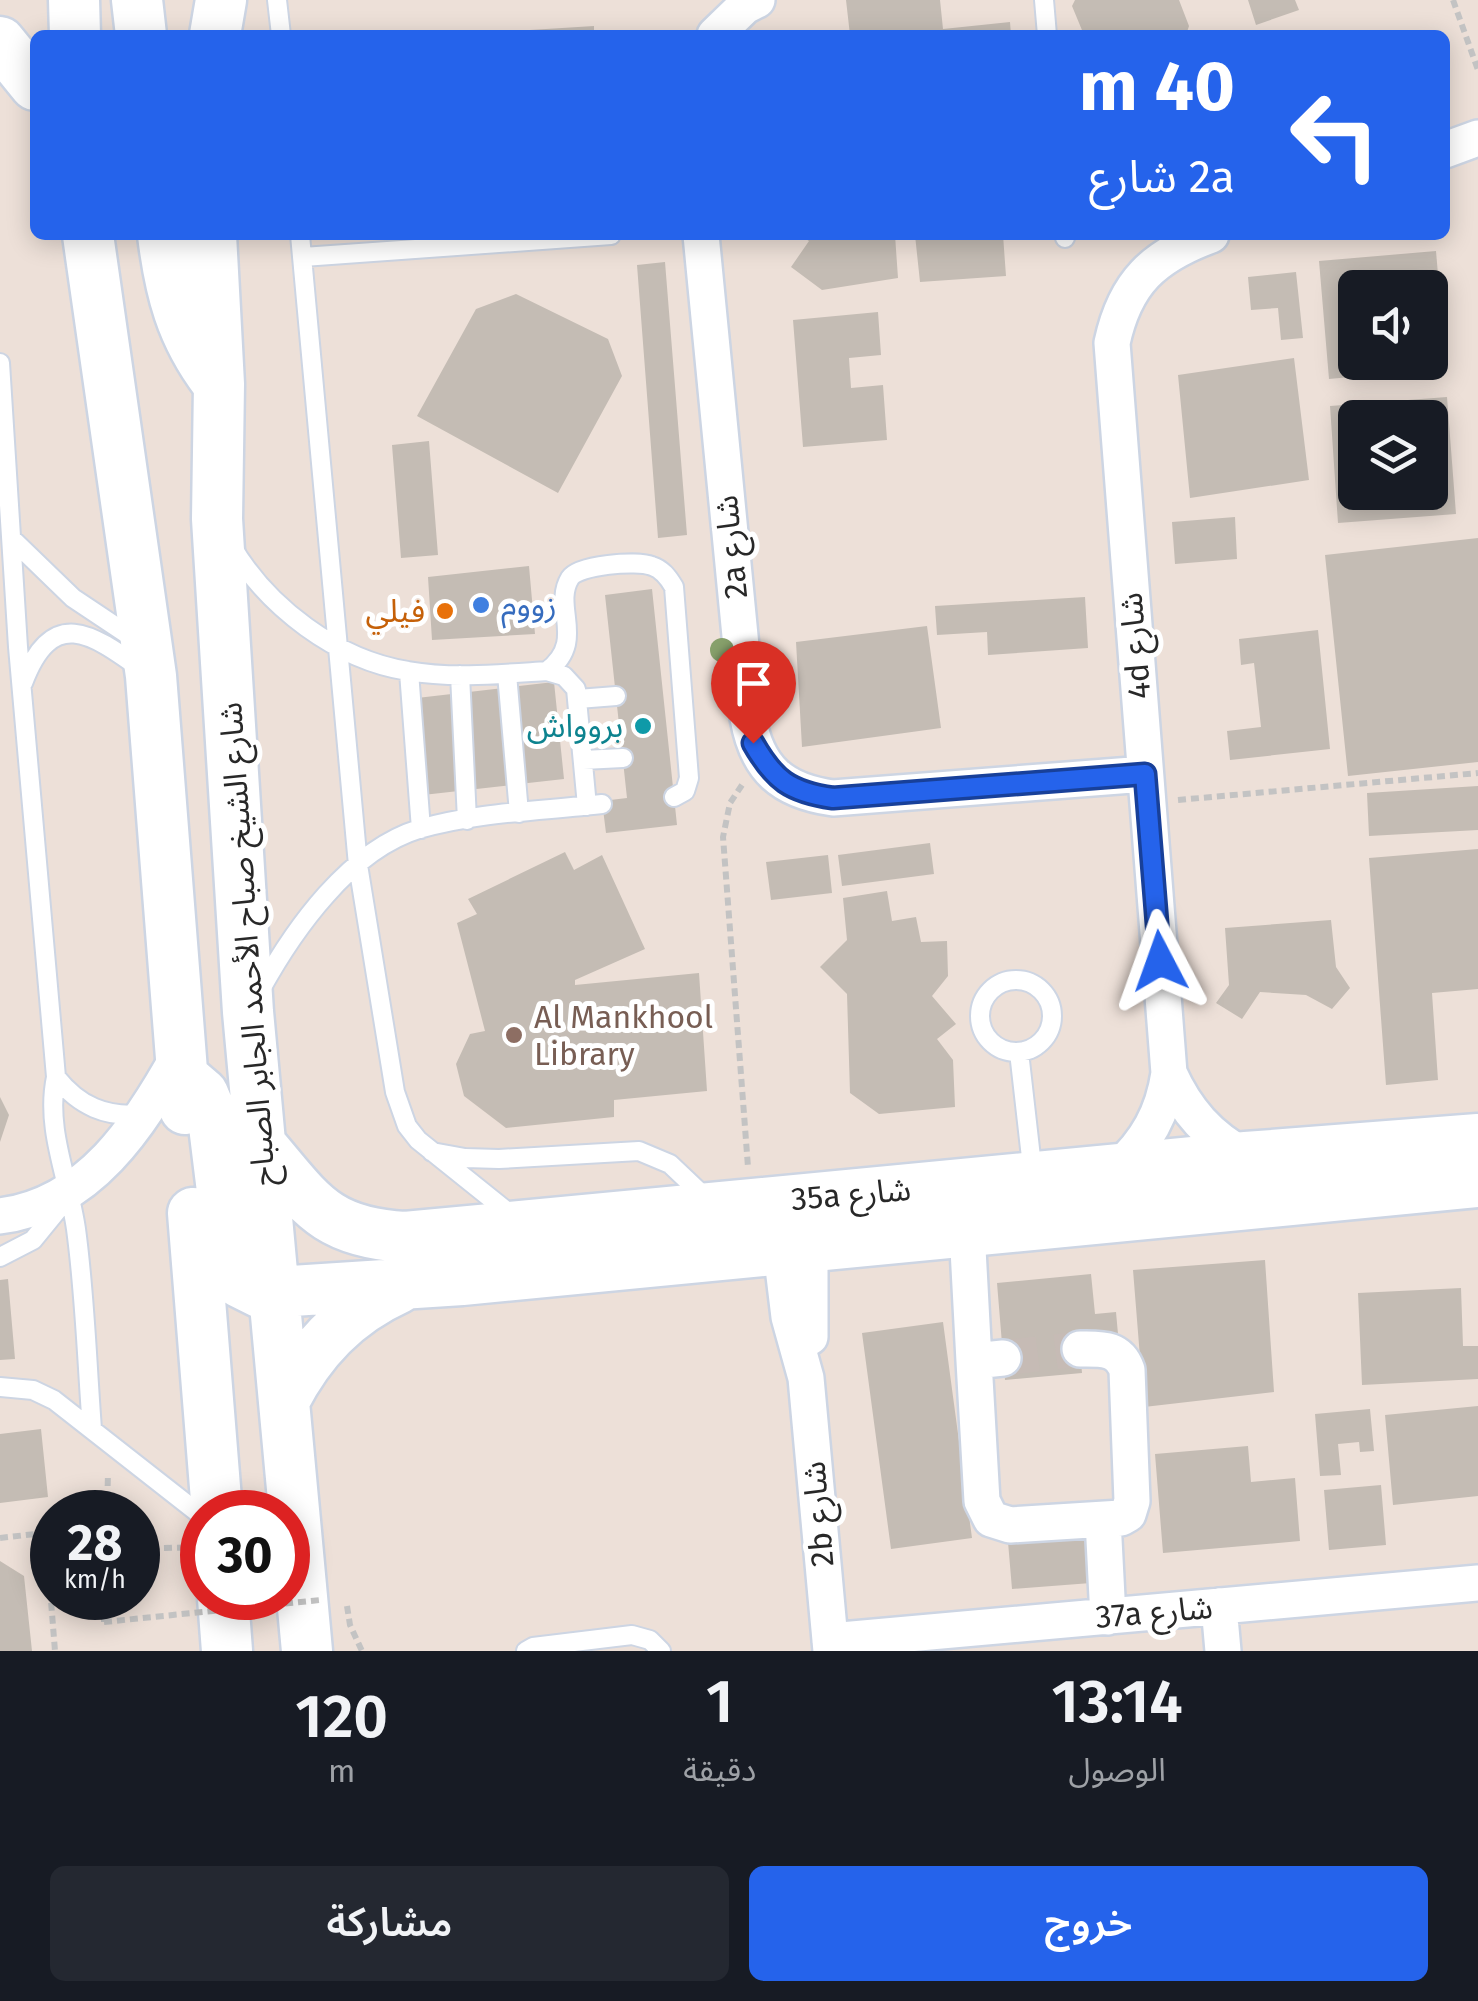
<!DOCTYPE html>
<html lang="ar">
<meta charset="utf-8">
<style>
:root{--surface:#171b24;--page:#242831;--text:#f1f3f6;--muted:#9ea1a6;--accent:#2563eb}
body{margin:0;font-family:"Fira Sans","Noto Sans Arabic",sans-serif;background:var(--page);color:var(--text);direction:rtl;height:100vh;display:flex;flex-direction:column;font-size:38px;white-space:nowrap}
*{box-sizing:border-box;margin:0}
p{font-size:32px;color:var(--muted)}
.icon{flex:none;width:55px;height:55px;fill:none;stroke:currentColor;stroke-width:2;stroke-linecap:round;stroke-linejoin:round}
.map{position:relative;height:1651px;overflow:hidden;direction:ltr}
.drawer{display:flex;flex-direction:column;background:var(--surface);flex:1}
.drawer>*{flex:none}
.guide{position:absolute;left:30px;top:30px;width:1420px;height:210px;border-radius:15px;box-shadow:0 5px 25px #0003;direction:rtl;background:#2563eb;color:#fff;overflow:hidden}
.tools{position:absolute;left:1338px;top:270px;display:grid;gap:20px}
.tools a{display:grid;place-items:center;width:110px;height:110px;border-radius:15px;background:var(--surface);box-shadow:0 5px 25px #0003;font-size:50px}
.speed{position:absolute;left:30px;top:1490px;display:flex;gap:20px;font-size:50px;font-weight:700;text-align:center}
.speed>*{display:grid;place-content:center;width:130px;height:130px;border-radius:50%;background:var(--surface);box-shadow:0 5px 25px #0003;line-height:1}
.speed small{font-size:25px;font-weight:400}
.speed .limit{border:15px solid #d22;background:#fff;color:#111}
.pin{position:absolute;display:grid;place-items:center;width:85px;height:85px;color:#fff;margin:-102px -42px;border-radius:50% 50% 50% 0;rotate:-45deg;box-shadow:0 0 10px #0007}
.pin .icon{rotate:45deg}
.me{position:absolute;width:110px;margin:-55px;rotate:356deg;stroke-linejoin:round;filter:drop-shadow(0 0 8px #0008)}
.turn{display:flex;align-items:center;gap:35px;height:210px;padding:0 50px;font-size:45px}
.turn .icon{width:130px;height:130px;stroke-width:2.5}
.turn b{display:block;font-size:70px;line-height:85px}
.eta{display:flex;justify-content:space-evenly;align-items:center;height:170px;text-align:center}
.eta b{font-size:60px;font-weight:600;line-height:70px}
.action{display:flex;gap:20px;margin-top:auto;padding:20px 50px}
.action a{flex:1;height:115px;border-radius:15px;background:var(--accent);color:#fff;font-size:40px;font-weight:600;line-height:115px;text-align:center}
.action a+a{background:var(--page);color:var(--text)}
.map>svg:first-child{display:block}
</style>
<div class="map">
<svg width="1478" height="1651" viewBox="0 0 1478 1651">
<rect width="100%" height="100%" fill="#ede0d8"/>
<path fill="#c4bcb4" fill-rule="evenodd" d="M846,0H940L943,29L1010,22L1011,35H850Z
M1075,0H1179L1189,26L1186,35H1084L1072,6Z
M1248,0H1295L1299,10L1256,25Z
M594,26V35H514V31Z
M800,235H895L898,278L822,290L791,267L809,241Z
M915,235H1003L1006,276L920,282Z
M1436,251L1446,368L1329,379L1319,261ZM1355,288H1430V362H1355Z
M665,262L687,535L658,538L637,265Z
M1296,272L1303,338L1281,340L1278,308L1251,310L1248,277Z
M516,294L608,339L622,376L558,493L417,416L476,309Z
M878,312L881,355L849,358L851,388L883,385L887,440L803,447L793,320Z
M1294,358L1309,480L1190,498L1178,375Z
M1447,397L1456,514L1338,523L1330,406ZM1355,418H1430V492H1355Z
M429,441L438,555L401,558L392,445Z
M1235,517L1237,559L1175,564L1172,522Z
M1478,538V762L1348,776L1325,555Z
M529,566L535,634L432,640L428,577Z
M652,589L677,825L606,833L602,801L627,798L605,595Z
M1085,597L1088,648L988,655L987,632L937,635L935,606Z
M927,626L941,728L802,747L796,642Z
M1318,630L1330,749L1230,760L1227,731L1261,727L1254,663L1241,665L1239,639Z
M554,682L564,779L423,795L417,698Z
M1478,786V830L1369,836L1367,793Z
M930,843L934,874L842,886L838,855Z
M1478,849V989L1432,993L1438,1080L1386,1085L1369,858Z
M565,852L574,870L602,855L645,949L575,980V985L699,973L707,1091L614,1100V1117L506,1128L464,1096L456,1064L470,1034L485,1031L457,923L477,914L468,899Z
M828,855L832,893L771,900L766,862Z
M887,891L892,921L916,917L921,942L947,941L948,976L932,996L956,1024L937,1039L953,1060L955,1107L879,1114L850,1093L847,994L820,967L847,940L843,898Z
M1331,920L1336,967L1350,988L1332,1009L1306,995L1260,992L1242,1019L1216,1003L1229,985L1225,928Z
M0,1097L9,1115L0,1142Z
M1265,1260L1274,1392L1144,1407L1133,1270Z
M1091,1274L1095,1314L1116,1312L1118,1334L1079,1338L1082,1373L1005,1380L997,1283Z
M8,1279L15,1359L0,1360V1280Z
M1461,1288L1463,1346H1478V1379L1362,1385L1358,1293Z
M943,1322L972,1538L891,1549L862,1333Z
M1478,1406V1496L1393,1505L1385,1415Z
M1370,1409L1374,1451L1360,1452L1359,1442L1338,1444L1341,1475L1320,1476L1315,1414Z
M41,1429L48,1497L0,1503V1434Z
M1248,1446L1251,1482L1295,1478L1300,1541L1163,1553L1155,1454Z
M1381,1485L1386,1545L1329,1550L1324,1490Z
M1088,1536L1091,1583L1012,1589L1008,1542Z
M0,1561L24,1576L32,1651H0Z"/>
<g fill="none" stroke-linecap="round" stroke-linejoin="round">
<path stroke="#c6bbb5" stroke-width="35" stroke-dasharray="35 18" stroke-linecap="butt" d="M1003,1358L1080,1349"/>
<g stroke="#cdd5e3" stroke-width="22">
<path id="lane" d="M277,0L281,35
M1044,0L1047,35
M300,235L358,865L395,1092L407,1126L418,1140L514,1217
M1065,235V238
M303,257L611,235
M0,363L18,647L56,1077C45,1129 69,1179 76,1229C85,1295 87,1363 92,1429
M12,539L73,598L139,642
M231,545C267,607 337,660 408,671C453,679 502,674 547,671C587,641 552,607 570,578C578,565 637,560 652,566C662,569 668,577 674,587L689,778L685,791L674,797
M547,671L564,676L576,689L587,806
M409,672L421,829
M507,674L519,813
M460,675L467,820
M23,683C52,606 91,633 141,669
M578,699L616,696
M583,760L623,758
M980 1016a36 36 0 1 1 72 0a36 36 0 1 1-72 0Z
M261,989C294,929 350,850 419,829C477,812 542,811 602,804
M1019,1052L1033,1175
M56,1077C79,1106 106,1118 143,1114
M432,1152L465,1158L499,1159L639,1151L670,1164L708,1200
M0,1257L33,1240L64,1202
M0,1387L33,1390L54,1400L202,1516
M526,1651L533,1647L632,1635L650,1640L661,1651"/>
</g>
<g stroke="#cdd5e3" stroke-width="40">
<path id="street" d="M715,35L745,6L757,0
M1445,150L1478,138
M701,235L748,718C757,769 782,791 833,798L1145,774
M1169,1073C1186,1111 1209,1137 1246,1157
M1117,1169C1147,1142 1163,1113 1169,1073L1112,343C1125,282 1154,256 1211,235
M0,1216C89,1205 140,1126 180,1053
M810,1224V1337
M778,1226L789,1317L806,1378L831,1651
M967,1230L974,1361
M1003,1358L974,1361L982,1501L991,1519L1010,1525L1121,1518L1128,1514L1132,1501L1127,1370C1119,1347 1101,1349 1080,1349
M1103,1520L1108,1617
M1219,1606L1223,1651
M830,1641L1478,1583"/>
</g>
<g stroke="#cdd5e3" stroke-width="55">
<path id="secondary" d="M74,0L75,35
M137,0L141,35
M215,35L221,0
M0,42L35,85
M88,235L151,676L185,1109
M163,235C170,291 181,335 216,381
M211,235L219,384L217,519L248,1012L307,1651
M182,1076L203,1094L213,1118L232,1272L239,1282L261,1293L462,1280L1478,1182
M260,1144C310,1202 323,1232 405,1237L1246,1157L1478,1139
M193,1213L217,1512
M284,1401C310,1350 346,1312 399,1288
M223,1598L227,1651"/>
</g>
<path stroke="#c3c3c3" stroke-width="6" stroke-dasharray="8 5" stroke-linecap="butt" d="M1453,0L1478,70
M742,785L730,803L723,837L748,1167
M1178,800L1478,773
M107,1512L108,1474
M0,1538L44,1533L47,1551H52
M138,1549L196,1547
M47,1551L55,1651
M347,1606L350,1625L362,1651
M104,1622V1598"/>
<use href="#lane" stroke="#fff" stroke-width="18"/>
<use href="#street" stroke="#fff" stroke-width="35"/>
<use href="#secondary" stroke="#fff" stroke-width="50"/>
<path stroke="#c3c3c3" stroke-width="6" stroke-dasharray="8 5" stroke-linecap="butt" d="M104,1622L320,1600"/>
</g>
<circle fill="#87a06b" cx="722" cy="650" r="12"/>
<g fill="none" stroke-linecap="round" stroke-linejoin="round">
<g stroke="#184099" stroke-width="25">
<path id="route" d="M753,743C774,780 790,792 833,798L1145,774L1160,961"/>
</g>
<use href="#route" stroke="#2563eb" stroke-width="18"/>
</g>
<circle fill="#3f7fe0" stroke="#fff" stroke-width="4" cx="481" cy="605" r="10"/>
<circle fill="#e8710a" stroke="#fff" stroke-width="4" cx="445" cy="611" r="10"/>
<circle fill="#0f9aa8" stroke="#fff" stroke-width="4" cx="643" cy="726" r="10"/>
<circle fill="#8d6e63" stroke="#fff" stroke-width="4" cx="514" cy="1035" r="10"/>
<g text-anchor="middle" stroke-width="10" stroke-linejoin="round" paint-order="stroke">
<g font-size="32" fill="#282828" stroke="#fff">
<text transform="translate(731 547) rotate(-96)" y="11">2a شارع</text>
<text transform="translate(1135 646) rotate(-95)" y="11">4d شارع</text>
<text transform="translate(247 944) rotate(-94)" y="11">شارع الشيخ صباح الأحمد الجابر الصباح</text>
<text transform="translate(851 1194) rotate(-5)" y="11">35a شارع</text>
<text transform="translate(818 1514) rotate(-95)" y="11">2b شارع</text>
<text transform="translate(1154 1612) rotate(-5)" y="11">37a شارع</text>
</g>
<g font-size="32" fill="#366cbe" stroke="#fff" text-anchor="start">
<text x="501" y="616">زووم</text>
</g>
<g font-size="32" fill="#c56008" stroke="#fff" text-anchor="end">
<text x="425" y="622">فيلي</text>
</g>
<g font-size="32" fill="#0d838f" stroke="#fff" text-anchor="end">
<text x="623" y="737">بروواش</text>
</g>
<g font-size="32" fill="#785e54" stroke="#fff" text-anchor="start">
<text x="534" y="1028">Al Mankhool<tspan x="534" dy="37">Library</tspan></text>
</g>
</g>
</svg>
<div class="tools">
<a><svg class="icon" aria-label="sound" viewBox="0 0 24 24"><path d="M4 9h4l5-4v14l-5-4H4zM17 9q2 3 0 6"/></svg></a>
<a><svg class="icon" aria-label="layers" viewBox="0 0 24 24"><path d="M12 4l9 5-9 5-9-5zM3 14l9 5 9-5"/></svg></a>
</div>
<div class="speed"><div>28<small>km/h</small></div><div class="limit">30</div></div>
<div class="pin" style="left:753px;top:743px;background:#d93025"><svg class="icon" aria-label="arrive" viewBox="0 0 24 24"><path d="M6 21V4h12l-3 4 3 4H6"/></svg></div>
<svg class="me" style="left:1160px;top:961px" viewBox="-20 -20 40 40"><path d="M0-17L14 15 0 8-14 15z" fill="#2563eb" stroke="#fff" stroke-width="4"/></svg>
<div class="guide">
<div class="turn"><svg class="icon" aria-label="left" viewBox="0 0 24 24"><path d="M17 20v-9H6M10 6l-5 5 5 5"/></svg><div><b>40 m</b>2a شارع</div></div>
</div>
</div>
<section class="drawer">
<div class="eta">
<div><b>13:14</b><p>الوصول</p></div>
<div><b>1</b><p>دقيقة</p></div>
<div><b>120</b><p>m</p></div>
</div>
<div class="action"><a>خروج</a><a>مشاركة</a></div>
</section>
